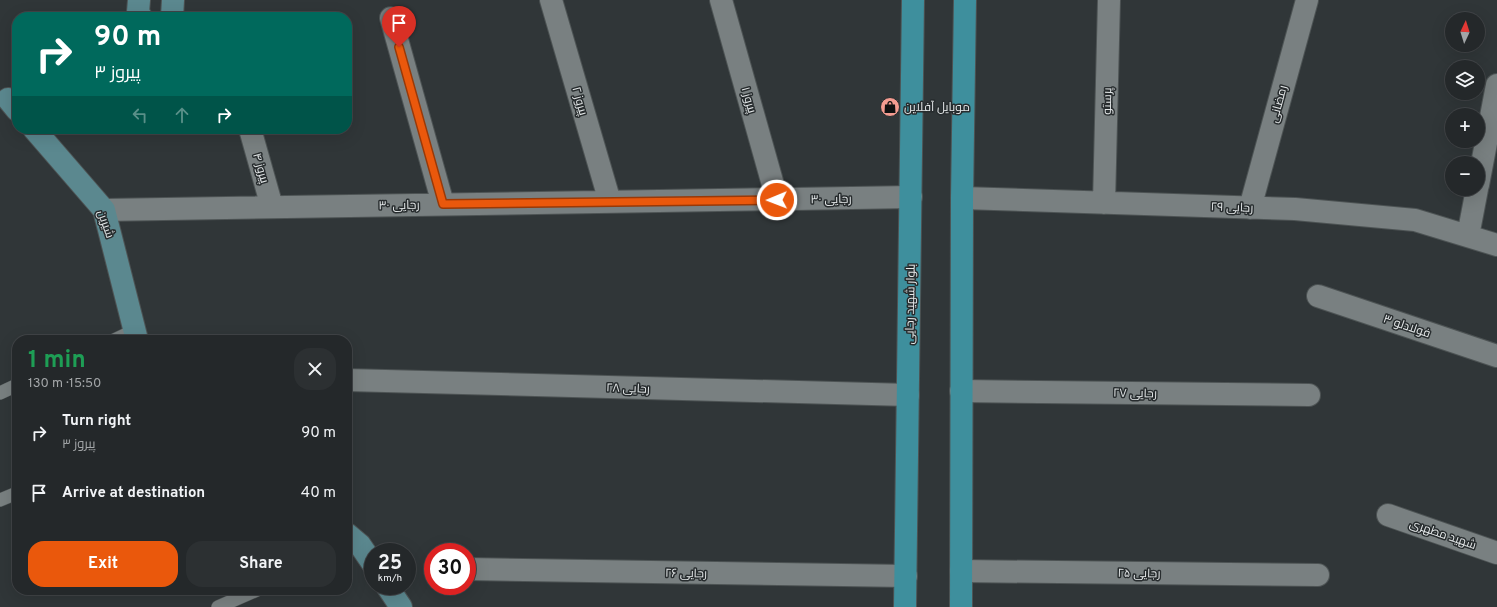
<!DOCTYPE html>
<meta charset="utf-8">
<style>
:root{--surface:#24282a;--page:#2c3032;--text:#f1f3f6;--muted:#a3a6a8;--line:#414447;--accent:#ea580c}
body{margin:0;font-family:Overpass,Cairo,sans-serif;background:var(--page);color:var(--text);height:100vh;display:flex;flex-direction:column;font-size:15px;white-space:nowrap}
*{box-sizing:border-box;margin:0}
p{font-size:13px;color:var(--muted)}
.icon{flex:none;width:22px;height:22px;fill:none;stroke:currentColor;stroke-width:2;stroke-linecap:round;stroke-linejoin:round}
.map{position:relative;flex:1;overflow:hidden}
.side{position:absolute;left:12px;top:335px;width:340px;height:260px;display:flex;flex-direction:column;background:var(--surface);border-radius:16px;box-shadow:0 4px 16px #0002,0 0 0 1px var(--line)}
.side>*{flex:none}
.banner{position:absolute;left:12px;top:12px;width:340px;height:122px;border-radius:16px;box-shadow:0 4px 16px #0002,0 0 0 1px var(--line);background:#00695c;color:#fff;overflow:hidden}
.needle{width:26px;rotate:4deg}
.tools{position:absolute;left:1445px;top:12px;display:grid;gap:8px}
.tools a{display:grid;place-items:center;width:40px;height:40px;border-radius:50%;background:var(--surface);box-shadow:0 4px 16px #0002,0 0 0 1px var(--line);font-size:20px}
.speed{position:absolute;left:364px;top:543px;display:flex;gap:8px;font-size:20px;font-weight:700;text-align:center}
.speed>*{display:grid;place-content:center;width:52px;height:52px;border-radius:50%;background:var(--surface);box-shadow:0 4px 16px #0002,0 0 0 1px var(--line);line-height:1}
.speed small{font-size:10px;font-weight:400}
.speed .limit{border:6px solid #d22;background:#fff;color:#111}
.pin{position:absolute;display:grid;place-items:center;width:34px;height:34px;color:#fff;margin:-41px -17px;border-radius:50% 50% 50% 0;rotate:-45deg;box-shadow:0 0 4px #0007}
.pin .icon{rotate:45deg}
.me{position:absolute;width:44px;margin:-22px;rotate:269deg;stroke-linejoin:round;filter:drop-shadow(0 0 3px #0008)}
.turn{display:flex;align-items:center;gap:14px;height:84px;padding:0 16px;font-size:18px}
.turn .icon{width:52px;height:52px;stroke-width:2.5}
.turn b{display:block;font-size:28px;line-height:34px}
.lanes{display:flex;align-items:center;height:38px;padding:0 16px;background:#0003;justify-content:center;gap:20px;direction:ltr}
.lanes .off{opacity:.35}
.round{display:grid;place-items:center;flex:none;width:42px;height:42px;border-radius:16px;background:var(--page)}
.headline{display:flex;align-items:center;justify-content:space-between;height:68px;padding:0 16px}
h1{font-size:24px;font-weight:700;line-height:30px;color:#1e9e55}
.primary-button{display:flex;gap:8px;margin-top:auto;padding:8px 16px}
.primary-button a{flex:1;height:46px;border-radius:16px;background:var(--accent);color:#fff;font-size:16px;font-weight:700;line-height:46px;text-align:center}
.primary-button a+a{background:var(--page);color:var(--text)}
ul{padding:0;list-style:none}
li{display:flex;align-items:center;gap:12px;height:60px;padding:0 16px}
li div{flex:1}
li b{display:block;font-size:15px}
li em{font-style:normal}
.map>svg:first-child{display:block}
</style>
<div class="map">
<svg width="1497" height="607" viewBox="0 0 1497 607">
<rect width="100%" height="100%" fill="#303638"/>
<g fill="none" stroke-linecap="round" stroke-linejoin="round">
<g stroke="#4d5354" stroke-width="14">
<path id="lane" d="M114,340L135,330
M0,393L17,385
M0,500L17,493
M218,607L257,590"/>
</g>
<g stroke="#4d5354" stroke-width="24">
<path id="street" d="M551,0L610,202
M721,0L777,199
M391,18L443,204
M250,129L272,207
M1478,185L1497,85
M962,198L1295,209L1415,220L1497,245
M1104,203L1109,0
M1250,208L1307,0
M104,210L911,197
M1468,236L1477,189
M1318,296L1497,356
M347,380L908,395
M961,391L1309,395
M1388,515L1497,553
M467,569L906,576
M961,571L1318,575"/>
</g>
<g stroke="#4d5354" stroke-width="24">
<path id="secondary" d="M139,0L138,12L141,17
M172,17L173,0
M8,99L17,110
M34,129L104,210L137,340
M347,534L360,545L373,564
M387,586L401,607"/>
</g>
<g stroke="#4d5354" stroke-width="24">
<path id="primary" d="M905,607L913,0
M961,607L962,198L965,0"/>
</g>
<use href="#lane" stroke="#798081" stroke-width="13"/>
<use href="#street" stroke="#798081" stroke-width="22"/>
<use href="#secondary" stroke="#5b888f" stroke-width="22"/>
<use href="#primary" stroke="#3e8f9d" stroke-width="22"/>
</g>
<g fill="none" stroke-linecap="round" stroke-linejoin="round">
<g stroke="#983908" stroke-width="10">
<path id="route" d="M399,47L443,204L777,200"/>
</g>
<use href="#route" stroke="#ea580c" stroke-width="7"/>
</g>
<defs>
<g id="shop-disc" transform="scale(1)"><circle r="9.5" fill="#f59c91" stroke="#272c2e"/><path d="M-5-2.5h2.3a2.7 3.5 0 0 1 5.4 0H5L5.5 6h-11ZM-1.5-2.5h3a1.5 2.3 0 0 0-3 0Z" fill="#111"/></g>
</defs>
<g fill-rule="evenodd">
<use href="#shop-disc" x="890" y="107"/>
</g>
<g text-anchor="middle" stroke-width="3" stroke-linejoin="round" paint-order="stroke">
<g font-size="12" fill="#e5e9ea" stroke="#272c2e">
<text transform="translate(749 100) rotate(74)" y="4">پیروز ۱</text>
<text transform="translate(580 101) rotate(74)" y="4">پیروز ۲</text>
<text transform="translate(1107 101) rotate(-89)" y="4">پرستو</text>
<text transform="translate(1278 104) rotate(-75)" y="4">رمضانی</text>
<text transform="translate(261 168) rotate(74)" y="4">پیروز ۴</text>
<text transform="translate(831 199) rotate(-1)" y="4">رجایی ۳۰</text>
<text transform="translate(399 205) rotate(-1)" y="4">رجایی ۳۰</text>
<text transform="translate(1232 207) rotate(2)" y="4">رجایی ۲۹</text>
<text transform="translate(106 224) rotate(71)" y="4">شیرین</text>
<text transform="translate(910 304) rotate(-89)" y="4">بلوار شهید رجایی</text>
<text transform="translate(1407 326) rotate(19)" y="4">فولادلو ۳</text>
<text transform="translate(628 388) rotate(2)" y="4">رجایی ۲۸</text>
<text transform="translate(1135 393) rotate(1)" y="4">رجایی ۲۷</text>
<text transform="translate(1443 534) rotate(19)" y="4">شهید مطهری</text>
<text transform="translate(686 573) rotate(1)" y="4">رجایی ۲۶</text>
<text transform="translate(1139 573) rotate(1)" y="4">رجایی ۲۵</text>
</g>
<g font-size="12" fill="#e5e9ea" stroke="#272c2e" text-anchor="start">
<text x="904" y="111">موبایل آفلاین</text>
</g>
</g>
</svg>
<div class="tools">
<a><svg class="needle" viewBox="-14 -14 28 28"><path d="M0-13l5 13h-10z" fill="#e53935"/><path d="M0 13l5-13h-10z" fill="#a3a6a8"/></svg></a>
<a><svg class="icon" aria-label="layers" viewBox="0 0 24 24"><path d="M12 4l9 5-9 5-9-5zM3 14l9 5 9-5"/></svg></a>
<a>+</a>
<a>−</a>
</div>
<div class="speed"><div>25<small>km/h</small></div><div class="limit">30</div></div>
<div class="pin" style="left:399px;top:47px;background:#d93025"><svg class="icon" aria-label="arrive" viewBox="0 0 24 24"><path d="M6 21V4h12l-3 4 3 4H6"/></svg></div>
<svg class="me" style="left:777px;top:200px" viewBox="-20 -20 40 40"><circle r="17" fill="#ea580c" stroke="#fff" stroke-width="3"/><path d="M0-11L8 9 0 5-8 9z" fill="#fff"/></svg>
<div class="banner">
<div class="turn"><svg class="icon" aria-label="right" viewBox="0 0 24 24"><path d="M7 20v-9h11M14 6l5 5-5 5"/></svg><div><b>90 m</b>پیروز ۳</div></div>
<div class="lanes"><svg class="icon off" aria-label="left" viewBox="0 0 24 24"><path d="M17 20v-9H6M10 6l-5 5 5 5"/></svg><svg class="icon off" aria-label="ahead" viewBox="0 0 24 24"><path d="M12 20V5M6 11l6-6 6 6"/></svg><svg class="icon" aria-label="right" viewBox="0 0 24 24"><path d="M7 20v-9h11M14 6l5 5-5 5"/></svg></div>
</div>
<section class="side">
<div class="headline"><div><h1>1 min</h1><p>130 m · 15:50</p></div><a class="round"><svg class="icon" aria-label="close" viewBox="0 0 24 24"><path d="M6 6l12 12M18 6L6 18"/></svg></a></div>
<ul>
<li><svg class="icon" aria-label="right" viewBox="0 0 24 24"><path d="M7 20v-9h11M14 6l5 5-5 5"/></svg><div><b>Turn right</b><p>پیروز ۳</p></div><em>90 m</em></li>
<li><svg class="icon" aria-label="arrive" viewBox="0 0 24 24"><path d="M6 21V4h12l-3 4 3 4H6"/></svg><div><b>Arrive at destination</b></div><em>40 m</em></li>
</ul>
<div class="primary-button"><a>Exit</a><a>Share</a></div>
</section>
</div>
